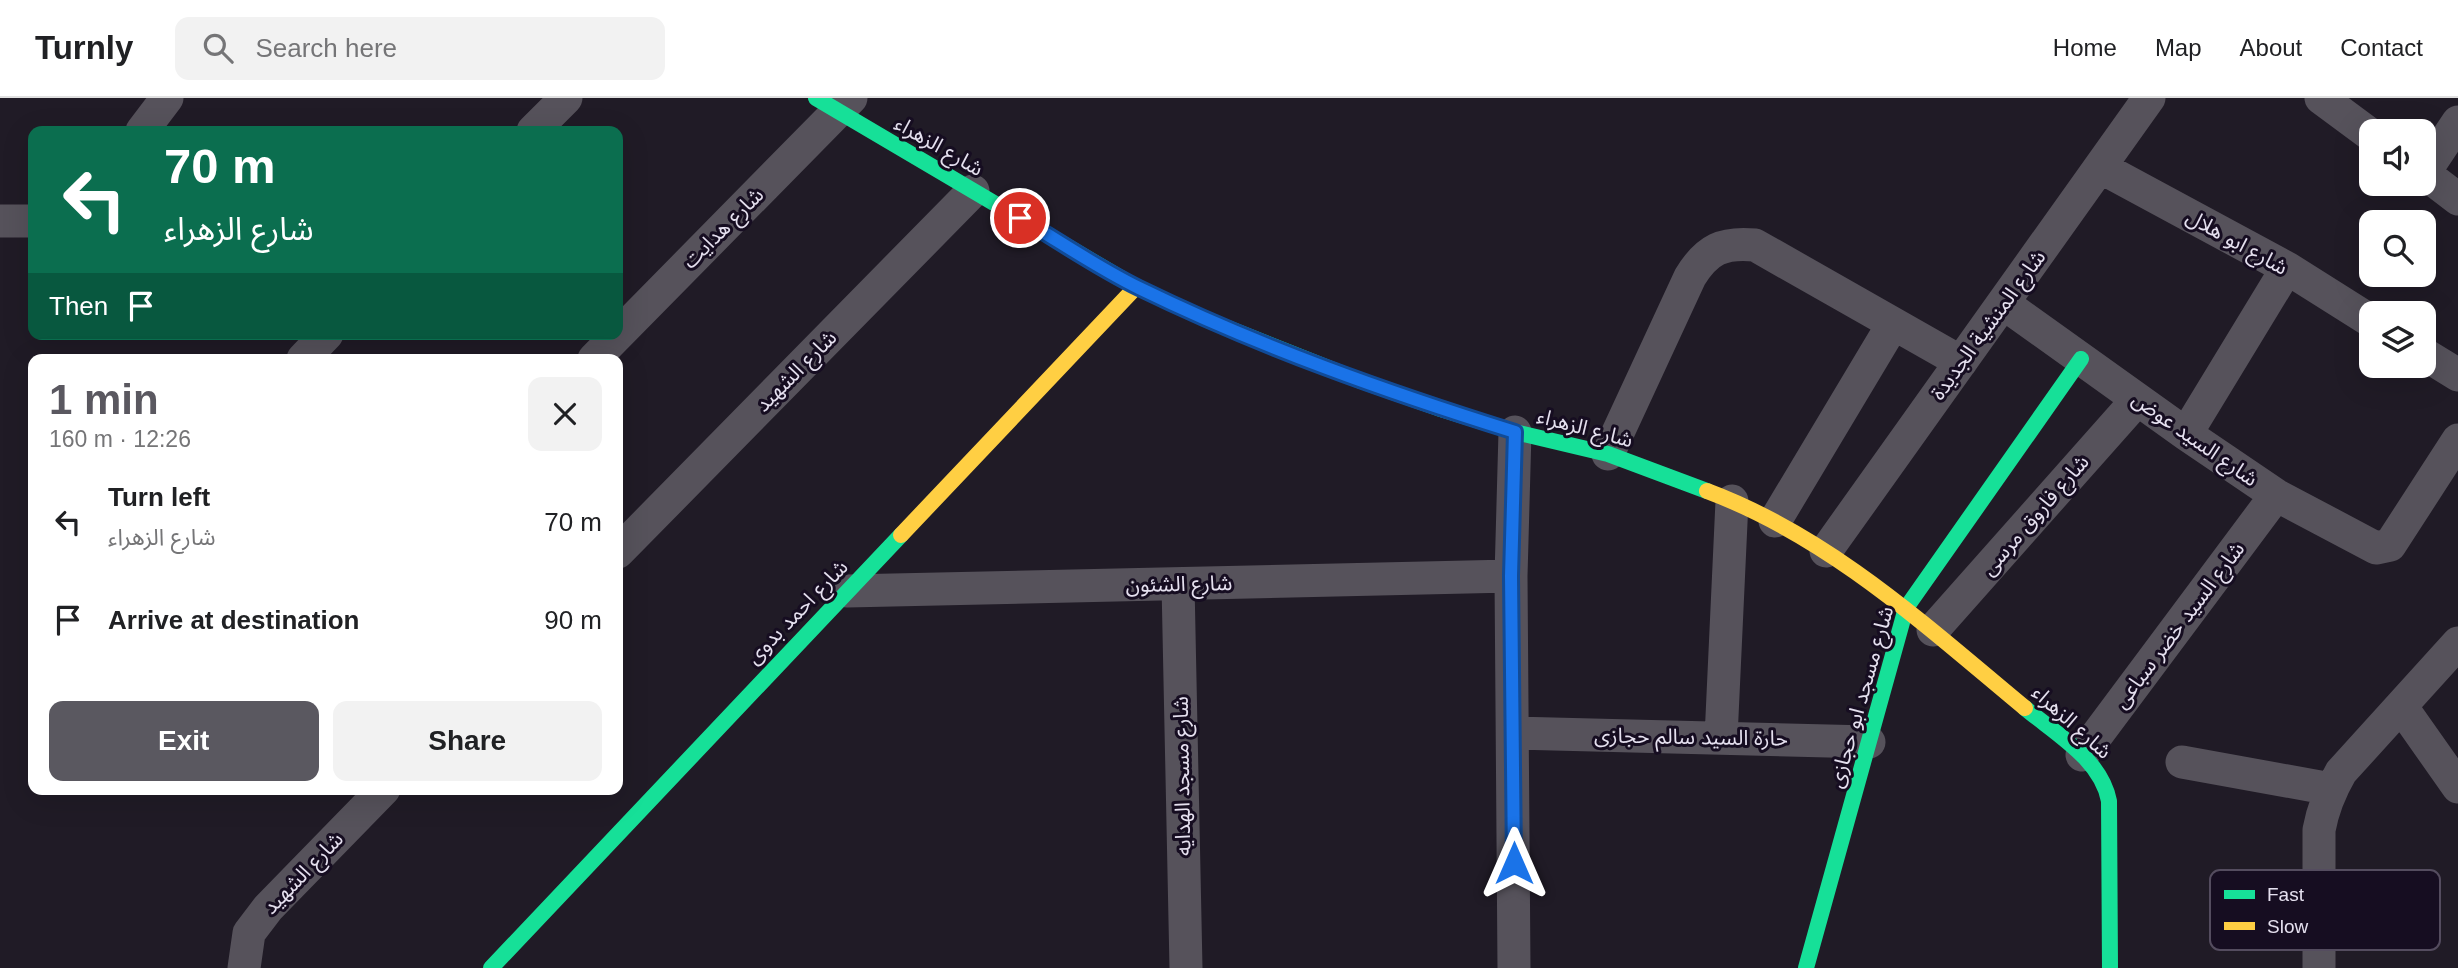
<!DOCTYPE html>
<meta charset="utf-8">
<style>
:root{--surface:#fff;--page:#f2f2f2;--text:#202124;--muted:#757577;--line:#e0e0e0;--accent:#5a5860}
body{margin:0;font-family:Arial,"Noto Sans Arabic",sans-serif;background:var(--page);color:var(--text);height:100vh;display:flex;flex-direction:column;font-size:26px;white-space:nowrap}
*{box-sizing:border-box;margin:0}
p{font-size:23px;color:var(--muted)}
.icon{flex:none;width:38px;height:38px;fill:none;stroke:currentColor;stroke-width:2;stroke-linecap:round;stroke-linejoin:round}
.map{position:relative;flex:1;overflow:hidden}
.sheet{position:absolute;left:28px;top:256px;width:595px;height:441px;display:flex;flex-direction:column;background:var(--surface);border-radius:14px;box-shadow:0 7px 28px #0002}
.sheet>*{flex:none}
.banner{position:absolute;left:28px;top:28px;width:595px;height:214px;border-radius:14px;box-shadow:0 7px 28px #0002;background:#0b6e4f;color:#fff;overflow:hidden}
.tools{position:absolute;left:2359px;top:21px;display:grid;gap:14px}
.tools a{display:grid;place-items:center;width:77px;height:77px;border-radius:14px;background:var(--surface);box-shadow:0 7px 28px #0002;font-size:35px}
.pin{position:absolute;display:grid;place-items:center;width:60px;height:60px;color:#fff;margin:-30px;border:4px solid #fff;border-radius:50%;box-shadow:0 2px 7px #0007}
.me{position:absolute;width:77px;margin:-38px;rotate:0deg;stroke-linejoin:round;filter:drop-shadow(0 0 5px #0008)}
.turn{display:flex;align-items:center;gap:24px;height:147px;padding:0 21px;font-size:32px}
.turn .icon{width:91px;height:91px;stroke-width:2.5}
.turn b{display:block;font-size:49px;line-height:60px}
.then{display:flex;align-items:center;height:66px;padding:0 21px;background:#0003;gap:14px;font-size:26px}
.round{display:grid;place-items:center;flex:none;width:74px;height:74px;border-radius:14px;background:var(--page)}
.overview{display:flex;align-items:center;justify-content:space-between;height:119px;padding:0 21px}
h1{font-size:42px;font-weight:600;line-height:52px;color:var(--accent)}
.action{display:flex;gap:14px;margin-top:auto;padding:14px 21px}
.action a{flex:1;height:80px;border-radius:14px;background:var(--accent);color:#fff;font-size:28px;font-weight:600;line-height:80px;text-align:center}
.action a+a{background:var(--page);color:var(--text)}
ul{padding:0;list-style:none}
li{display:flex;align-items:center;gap:21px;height:98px;padding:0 21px}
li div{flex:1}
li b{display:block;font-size:26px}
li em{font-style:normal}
header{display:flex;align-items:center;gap:42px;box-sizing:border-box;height:98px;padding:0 35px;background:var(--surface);border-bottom:2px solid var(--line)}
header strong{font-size:33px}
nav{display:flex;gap:38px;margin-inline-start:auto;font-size:24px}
.search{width:490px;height:63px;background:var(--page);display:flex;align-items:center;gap:18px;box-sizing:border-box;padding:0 24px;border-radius:14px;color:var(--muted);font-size:26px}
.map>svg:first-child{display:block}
</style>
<header>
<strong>Turnly</strong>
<div class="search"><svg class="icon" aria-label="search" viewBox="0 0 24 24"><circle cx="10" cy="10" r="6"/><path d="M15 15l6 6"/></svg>Search here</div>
<nav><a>Home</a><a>Map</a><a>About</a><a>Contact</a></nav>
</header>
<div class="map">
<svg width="2458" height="870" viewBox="0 0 2458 870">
<rect width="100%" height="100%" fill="#201b26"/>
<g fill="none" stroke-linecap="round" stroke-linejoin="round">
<path stroke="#56525b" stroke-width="33" d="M2321,0L2371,37
M142,33L167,0
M533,33L566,0
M2100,69L2287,170L2371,223
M2424,75L2458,24
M2424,75L2458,101
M0,123H33
M2003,205L2186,336L2276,397L2376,450L2390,447L2458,342
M2424,256L2458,277
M303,261L327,236
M594,261L851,0
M2186,336L2287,170
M1608,356L1690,179C1707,151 1723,144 1755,147L1961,264
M1775,423L1893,226
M1826,453L2149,0
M618,454L973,93
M1178,486L1186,870
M847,493L1511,478
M1933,532L2137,302
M2401,608L2458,689
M1513,635L1869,644
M1721,640L1732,403
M2082,657L2276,397
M2182,664L2331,691
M244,870L249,835L268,810L384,691
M1514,870L1511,478L1515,334
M2319,870V732C2323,710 2330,693 2341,674L2458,545"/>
<path stroke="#16e098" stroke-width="16" d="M816,0L1136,189L1210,223L1361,283L1438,310L1515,334L1608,356L1707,393
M2025,610C2056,636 2101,661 2109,703L2110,870
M491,870L901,437
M1806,870L1906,510L2081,261"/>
<path stroke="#ffcf43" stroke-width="16" d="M1707,393C1830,439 1926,528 2025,610
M901,437L1136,189"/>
</g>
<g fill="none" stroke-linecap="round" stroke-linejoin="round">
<g stroke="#114b97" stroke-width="18">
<path id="route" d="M1020,120C1059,143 1098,170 1139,190C1260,249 1387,294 1515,334L1511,478L1514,765"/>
</g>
<use href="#route" stroke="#1a73e8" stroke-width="12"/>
</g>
<g text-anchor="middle" stroke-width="6" stroke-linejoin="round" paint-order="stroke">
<g font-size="21" fill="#e5e0ef" stroke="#160d21">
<text transform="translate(939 48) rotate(30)" y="7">شارع الزهراء</text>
<text transform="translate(723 130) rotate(-45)" y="7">شارع هدايت</text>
<text transform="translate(2237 144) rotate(29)" y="7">شارع ابو هلال</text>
<text transform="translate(1988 227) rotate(-54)" y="7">شارع المنشية الجديدة</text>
<text transform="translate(796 273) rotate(-45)" y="7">شارع الشهيد</text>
<text transform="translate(1585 330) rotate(15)" y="7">شارع الزهراء</text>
<text transform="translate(2195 341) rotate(35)" y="7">شارع السيد عوض</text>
<text transform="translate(2035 417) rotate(-49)" y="7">شارع فاروق مرسى</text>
<text transform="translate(1179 486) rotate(-1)" y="7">شارع الشئون</text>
<text transform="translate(797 514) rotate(-46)" y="7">شارع احمد بدوى</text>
<text transform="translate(2179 527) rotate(-53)" y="7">شارع السيد خضر سباعى</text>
<text transform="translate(1861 599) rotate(-74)" y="7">شارع مسجد ابو حجازى</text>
<text transform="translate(2072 624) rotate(42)" y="7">شارع الزهراء</text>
<text transform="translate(1691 639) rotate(1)" y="7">حارة السيد سالم حجازى</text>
<text transform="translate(1182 678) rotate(-91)" y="7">شارع مسجد الهدايه</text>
<text transform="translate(303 775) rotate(-46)" y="7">شارع الشهيد</text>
</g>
</g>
<rect x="2210" y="772" width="230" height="80" rx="10" fill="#160d21" stroke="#544c5f" stroke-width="2"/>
<rect x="2224" y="792" width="31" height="9" fill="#16e098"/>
<rect x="2224" y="824" width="31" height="8" fill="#ffcf43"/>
<g font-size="19" fill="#e5e0ef">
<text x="2267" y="803">Fast</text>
<text x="2267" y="835">Slow</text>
</g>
</svg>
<div class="tools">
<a><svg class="icon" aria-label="sound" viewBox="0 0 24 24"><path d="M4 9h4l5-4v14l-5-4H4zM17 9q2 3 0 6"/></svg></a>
<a><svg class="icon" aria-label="search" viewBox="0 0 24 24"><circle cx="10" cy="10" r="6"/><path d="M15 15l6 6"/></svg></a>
<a><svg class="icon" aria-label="layers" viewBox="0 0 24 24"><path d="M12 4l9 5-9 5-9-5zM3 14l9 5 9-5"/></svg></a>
</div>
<div class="pin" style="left:1020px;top:120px;background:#d93025"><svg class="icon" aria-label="arrive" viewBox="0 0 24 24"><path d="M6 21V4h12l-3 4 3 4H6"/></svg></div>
<svg class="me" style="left:1514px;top:765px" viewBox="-20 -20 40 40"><path d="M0-17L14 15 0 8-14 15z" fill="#1a73e8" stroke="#fff" stroke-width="4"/></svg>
<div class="banner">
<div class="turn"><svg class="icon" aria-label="left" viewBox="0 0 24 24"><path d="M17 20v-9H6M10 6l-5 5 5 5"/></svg><div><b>70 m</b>شارع الزهراء</div></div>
<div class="then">Then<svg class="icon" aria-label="arrive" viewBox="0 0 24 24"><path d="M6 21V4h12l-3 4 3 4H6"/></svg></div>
</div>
<section class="sheet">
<div class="overview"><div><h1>1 min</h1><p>160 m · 12:26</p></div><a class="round"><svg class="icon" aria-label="close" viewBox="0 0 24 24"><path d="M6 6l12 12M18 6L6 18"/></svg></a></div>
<ul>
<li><svg class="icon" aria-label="left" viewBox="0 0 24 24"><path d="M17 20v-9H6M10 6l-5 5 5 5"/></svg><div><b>Turn left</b><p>شارع الزهراء</p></div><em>70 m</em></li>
<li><svg class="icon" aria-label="arrive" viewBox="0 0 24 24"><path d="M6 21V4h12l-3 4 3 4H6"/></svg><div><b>Arrive at destination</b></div><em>90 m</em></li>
</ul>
<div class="action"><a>Exit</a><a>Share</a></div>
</section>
</div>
